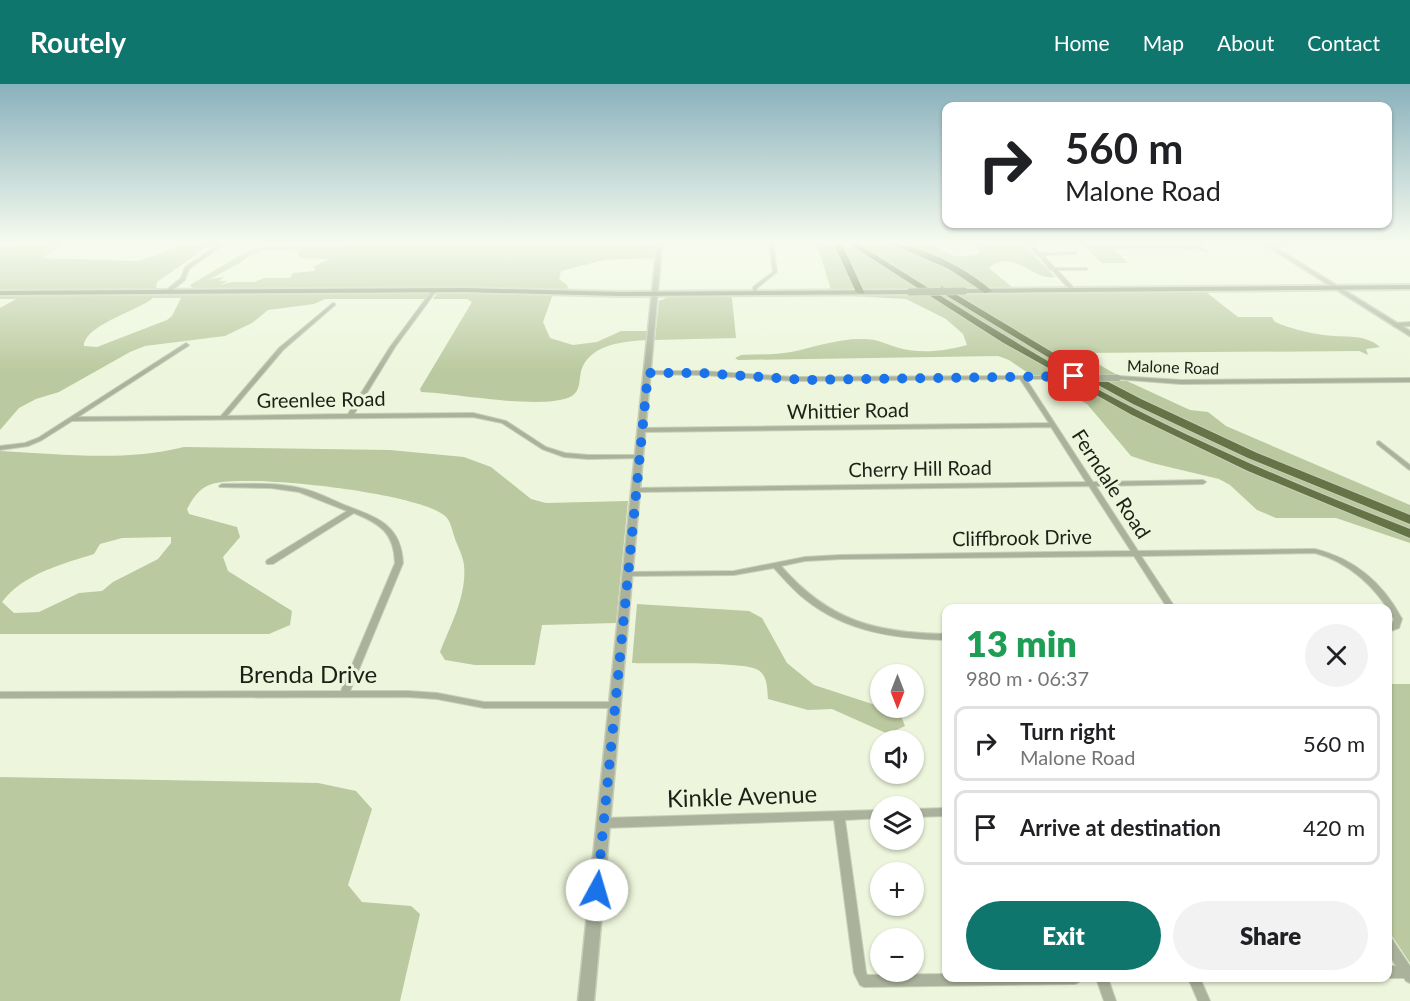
<!DOCTYPE html>
<meta charset="utf-8">
<style>
:root{--surface:#fff;--page:#f2f2f2;--text:#202124;--muted:#757577;--line:#e0e0e0;--accent:#0f766e}
body{margin:0;font-family:Lato,sans-serif;background:var(--page);color:var(--text);height:100vh;display:flex;flex-direction:column;font-size:22px;white-space:nowrap}
*{box-sizing:border-box;margin:0}
p{font-size:20px;color:var(--muted)}
.icon{flex:none;width:33px;height:33px;fill:none;stroke:currentColor;stroke-width:2;stroke-linecap:round;stroke-linejoin:round}
.map{position:relative;flex:1;overflow:hidden}
.panel{position:absolute;left:942px;top:520px;width:450px;height:378px;display:flex;flex-direction:column;background:var(--surface);border-radius:12px;box-shadow:0 2px 4px #0004}
.panel>*{flex:none}
.top-card{position:absolute;left:942px;top:18px;width:450px;height:126px;border-radius:12px;box-shadow:0 2px 4px #0004;background:#fff;color:var(--text);overflow:hidden}
.needle{width:39px;rotate:180deg}
.buttons{position:absolute;left:870px;top:580px;display:grid;gap:12px}
.buttons a{display:grid;place-items:center;width:54px;height:54px;border-radius:50%;background:var(--surface);box-shadow:0 2px 4px #0004;font-size:30px}
.pin{position:absolute;display:grid;place-items:center;width:51px;height:51px;color:#fff;margin:-26px;border-radius:12px;box-shadow:0 3px 9px #0006}
.me{position:absolute;width:66px;margin:-33px;rotate:6deg;stroke-linejoin:round;filter:drop-shadow(0 0 4px #0008)}
.turn{display:flex;align-items:center;gap:21px;height:126px;padding:0 24px;font-size:27px}
.turn .icon{width:78px;height:78px;stroke-width:2.5}
.turn b{display:block;font-size:42px;line-height:51px}
.round{display:grid;place-items:center;flex:none;width:63px;height:63px;border-radius:32px;background:var(--page)}
.overview{display:flex;align-items:center;justify-content:space-between;height:102px;padding:0 24px}
h1{font-size:36px;font-weight:800;line-height:45px;color:#1e9e55}
.primary-button{display:flex;gap:12px;margin-top:auto;padding:12px 24px}
.primary-button a{flex:1;height:69px;border-radius:36px;background:var(--accent);color:#fff;font-size:24px;font-weight:800;line-height:69px;text-align:center}
.primary-button a+a{background:var(--page);color:var(--text)}
ul{padding:0;list-style:none}
li{display:flex;align-items:center;gap:18px;height:75px;margin:0 12px 9px;padding:0 12px;border:3px solid var(--line);border-radius:12px}
li div{flex:1}
li b{display:block;font-size:22px}
li em{font-style:normal}
header{display:flex;align-items:center;gap:36px;box-sizing:border-box;height:84px;padding:0 30px;background:var(--accent);color:#fff}
header strong{font-size:28px}
nav{display:flex;gap:33px;margin-inline-start:auto;font-size:21px}
.map>svg:first-child{display:block}
</style>
<header>
<strong>Routely</strong>
<nav><a>Home</a><a>Map</a><a>About</a><a>Contact</a></nav>
</header>
<div class="map">
<svg width="1410" height="917" viewBox="0 0 1410 917">
<rect width="100%" height="100%" fill="#edf6dc"/>
<path fill="#bac99f" fill-rule="evenodd" d="M56,160H64L42,174L137,177L155,172L179,160H211L157,198L156,204L152,205L0,208V163L41,161L50,164Z
M349,160L620,161L657,160L656,174L604,176L561,187L559,195L568,202L567,207L483,204L210,206L193,204L190,201L246,168L259,163H341ZM265,166L297,167L300,174L330,175L314,182L315,187L293,189L290,194H265L254,198H232L220,201L228,197H219L224,193L210,195L240,179L250,171Z
M817,160H935C950,173 957,175 978,170L980,167L972,160H1023L1055,193C1035,198 1013,163 989,184L1013,204L831,206Z
M1082,160H1199L1210,169L1186,165H1114L1128,179H1102Z
M431,207L426,215H325L314,220L268,226L252,239L225,252L145,262L130,268L59,308L36,315L19,324L0,346V224L16,215H0V211ZM153,214H181L172,232L167,236L97,263L84,262C84,241 140,226 153,214Z
M439,207L553,210L543,238L550,254L573,261L597,258L621,247H649L648,256C625,257 589,260 581,287C579,295 581,306 572,312C545,327 455,309 421,308L420,305L472,218L467,215H433Z
M1206,208L1238,233H1272L1274,237C1283,243 1313,250 1324,251C1343,254 1364,249 1380,263L1366,265L1368,271L1359,267L1079,269L1119,292L1031,291L1009,276L998,272L738,276L735,274L741,271C757,270 775,271 791,268C815,263 839,254 864,255C877,255 886,260 899,264C921,270 946,267 967,261L963,250L946,235L906,215L833,211Z
M729,211L732,214L736,254L655,256L659,217L671,212Z
M1041,295L1127,297L1190,326L1208,328L1226,342L1410,421V459L1336,434H1276L1257,426L1230,401L1219,395L1152,379L1131,372L1087,320Z
M184,363L390,366L464,373L491,383L531,415L546,419L628,417L616,539L542,541L535,581H475L445,576L440,568C451,540 467,511 464,481C463,472 458,463 455,455C453,449 451,439 447,434C428,409 243,389 212,400C199,404 193,414 187,425L189,430L237,443L240,453L223,473L228,487L292,527L290,541L269,550H0V367C61,370 124,378 184,363ZM171,453V459L158,475L113,498L102,507L79,509L39,528L14,529L2,518C23,490 62,480 94,470L100,460L122,454Z
M637,520L749,527L762,534L787,579L814,601L900,629L905,642L888,650L832,625L808,626L768,615C767,605 768,592 758,586C744,577 654,580 632,579Z
M1388,600H1410V879L1388,846Z
M0,693L318,699L356,707L372,725L348,801L362,818L411,822L420,830L400,917H0Z"/>
<g fill="none" stroke-linecap="round" stroke-linejoin="round">
<g stroke="#c7cfb8" stroke-width="2">
<path id="minor" d="M219,160H224L189,185L185,196L169,209H165V207L181,194L185,183Z
M769,160H773L777,188L757,204V210H753V203L773,188Z
M1028,160H1033L1040,169L1077,168V170H1075L1043,171L1055,184H1087V186H1057L1075,205V207H1071L1052,186H1050L1038,171H1036Z
M1265,160H1302L1267,162Z
M433,205L437,206L395,263L354,330L473,329L506,337L546,363L565,369L588,371H640L642,372L643,373L642,374L588,375L564,373L542,365L502,339L473,333L72,337L42,356L28,362L0,366V362L25,359L38,354L186,259L189,261L188,262L78,333L221,332L279,264L333,219L335,220V221L283,266L227,332L348,330L390,263Z
M1410,238V242L1395,243L1392,241L1395,239Z
M648,287H701L794,293L1046,292L1047,293L1044,295H1026L1093,398L1203,396L1206,398L1203,400L1096,402L1138,467L1315,465C1355,475 1383,499 1402,535L1399,544L1388,548V542L1392,540L1394,535C1377,504 1349,478 1315,469L1141,472L1176,525H1168L1134,472L841,475L805,477L781,482C829,537 876,549 946,550V556C897,555 846,548 806,516C794,507 784,495 774,484L734,491L626,492L625,490L629,488L734,487L805,473L841,471L1131,467L1089,402L637,408L634,406L637,404L1086,398L1051,343L643,348L640,346L643,344L1049,339L1020,295L794,297L701,291L646,290V288Z
M1118,292L1181,296L1410,294V298L1181,300L1116,295V293Z
M1379,357L1410,381V386L1408,385L1377,360V358Z
M222,400C248,400 275,398 300,404C316,407 332,416 347,422C378,434 401,441 403,479L350,607H408L437,609L484,618H616L619,619L621,621L619,623L616,624H484L437,615L408,613L0,614V608L341,607L395,479C394,448 380,440 354,429L273,480H267L266,478L267,476L347,427L299,408L271,404L220,403L219,402Z
M946,724V732L914,733V725Z
M880,726V734L845,736L866,888L867,891L946,890V894H1081L1079,898L1075,900L864,903L860,901L854,889L834,736L604,744L600,742L599,739L600,736L604,734Z
M1388,853L1392,855L1410,882V899L1406,897L1404,894H1388V882H1396L1388,869Z
M1096,894H1108L1116,917H1104Z
M1188,894H1200L1210,917H1198Z"/>
</g>
<g stroke="#c7cfb8" stroke-width="3">
<path id="tertiary" d="M657,160H662L594,917H578Z
M1264,160H1270L1410,247V252Z"/>
</g>
<g stroke="#c7cfb8" stroke-width="4">
<path id="secondary" d="M1410,201V205L964,209L961,207L964,205Z
M464,204L621,208L910,206L913,208L910,210L621,212L464,208L0,211V207Z"/>
</g>
<g stroke="#c7cfb8" stroke-width="2">
<path id="trunk" d="M834,160H842L864,208L863,210L856,208Z
M849,160H858C938,210 1017,261 1099,306C1199,360 1304,404 1410,445V454L1248,387L1132,331L1002,258Z
M892,160C920,160 971,187 992,207L985,209L949,185Z
M942,202L1062,274L1141,315L1257,369L1410,431V440L1248,374L1133,320L1056,278L939,207L938,205Z"/>
</g>
<use href="#minor" fill="#aab29c" fill-rule="evenodd"/>
<use href="#tertiary" fill="#aab29c" fill-rule="evenodd"/>
<use href="#secondary" fill="#889372" fill-rule="evenodd"/>
<use href="#trunk" fill="#647447" fill-rule="evenodd"/>
<g stroke="#c7cfb8" stroke-width="8" stroke-linecap="butt">
<path id="minor-bridge" d="M1044,293L1118,294"/>
</g>
<g stroke="#c7cfb8" stroke-width="8" stroke-linecap="butt">
<path id="secondary-bridge" d="M910,208L964,207"/>
</g>
<use href="#minor-bridge" stroke="#aab29c" stroke-width="6"/>
<use href="#secondary-bridge" stroke="#889372" stroke-width="7"/>
</g>
<linearGradient id="sky" x2="0" y2="1"><stop stop-color="#89b1bc"/><stop offset="0.55" stop-color="#f7fbef"/><stop offset="1" stop-color="#f7fbef" stop-opacity="0"/></linearGradient>
<rect width="1410" height="289" fill="url(#sky)"/>
<g fill="none" stroke-linecap="round" stroke-linejoin="round">
<path stroke="#1a73e8" stroke-width="10" stroke-dasharray="0 18" d="M597,806L648,289H701L805,296L1074,292"/>
</g>
<g text-anchor="middle" stroke-width="6" stroke-linejoin="round" paint-order="stroke">
<g font-size="16" fill="#1c2016" stroke="#edf6dc">
<text transform="translate(1173 283) rotate(2)" y="6">Malone Road</text>
</g>
<g font-size="20" fill="#1c2016" stroke="#edf6dc">
<text transform="translate(321 316) rotate(-1)" y="7">Greenlee Road</text>
<text transform="translate(848 327) rotate(-1)" y="7">Whittier Road</text>
<text transform="translate(920 385) rotate(-1)" y="7">Cherry Hill Road</text>
<text transform="translate(1111 400) rotate(57)" y="7">Ferndale Road</text>
<text transform="translate(1022 454) rotate(-1)" y="7">Cliffbrook Drive</text>
</g>
<g font-size="24" fill="#1c2016" stroke="#edf6dc">
<text x="308" y="599">Brenda Drive</text>
<text transform="translate(742 713) rotate(-2)" y="8">Kinkle Avenue</text>
</g>
</g>
</svg>
<div class="buttons">
<a><svg class="needle" viewBox="-14 -14 28 28"><path d="M0-13l5 13h-10z" fill="#e53935"/><path d="M0 13l5-13h-10z" fill="#757577"/></svg></a>
<a><svg class="icon" aria-label="sound" viewBox="0 0 24 24"><path d="M4 9h4l5-4v14l-5-4H4zM17 9q2 3 0 6"/></svg></a>
<a><svg class="icon" aria-label="layers" viewBox="0 0 24 24"><path d="M12 4l9 5-9 5-9-5zM3 14l9 5 9-5"/></svg></a>
<a>+</a>
<a>−</a>
</div>
<div class="pin" style="left:1074px;top:292px;background:#d93025"><svg class="icon" aria-label="arrive" viewBox="0 0 24 24"><path d="M6 21V4h12l-3 4 3 4H6"/></svg></div>
<svg class="me" style="left:597px;top:806px" viewBox="-20 -20 40 40"><circle r="19" fill="#fff"/><path d="M0-13L10 11 0 6-10 11z" fill="#1a73e8"/></svg>
<div class="top-card">
<div class="turn"><svg class="icon" aria-label="right" viewBox="0 0 24 24"><path d="M7 20v-9h11M14 6l5 5-5 5"/></svg><div><b>560 m</b>Malone Road</div></div>
</div>
<section class="panel">
<div class="overview"><div><h1>13 min</h1><p>980 m · 06:37</p></div><a class="round"><svg class="icon" aria-label="close" viewBox="0 0 24 24"><path d="M6 6l12 12M18 6L6 18"/></svg></a></div>
<ul>
<li><svg class="icon" aria-label="right" viewBox="0 0 24 24"><path d="M7 20v-9h11M14 6l5 5-5 5"/></svg><div><b>Turn right</b><p>Malone Road</p></div><em>560 m</em></li>
<li><svg class="icon" aria-label="arrive" viewBox="0 0 24 24"><path d="M6 21V4h12l-3 4 3 4H6"/></svg><div><b>Arrive at destination</b></div><em>420 m</em></li>
</ul>
<div class="primary-button"><a>Exit</a><a>Share</a></div>
</section>
</div>
